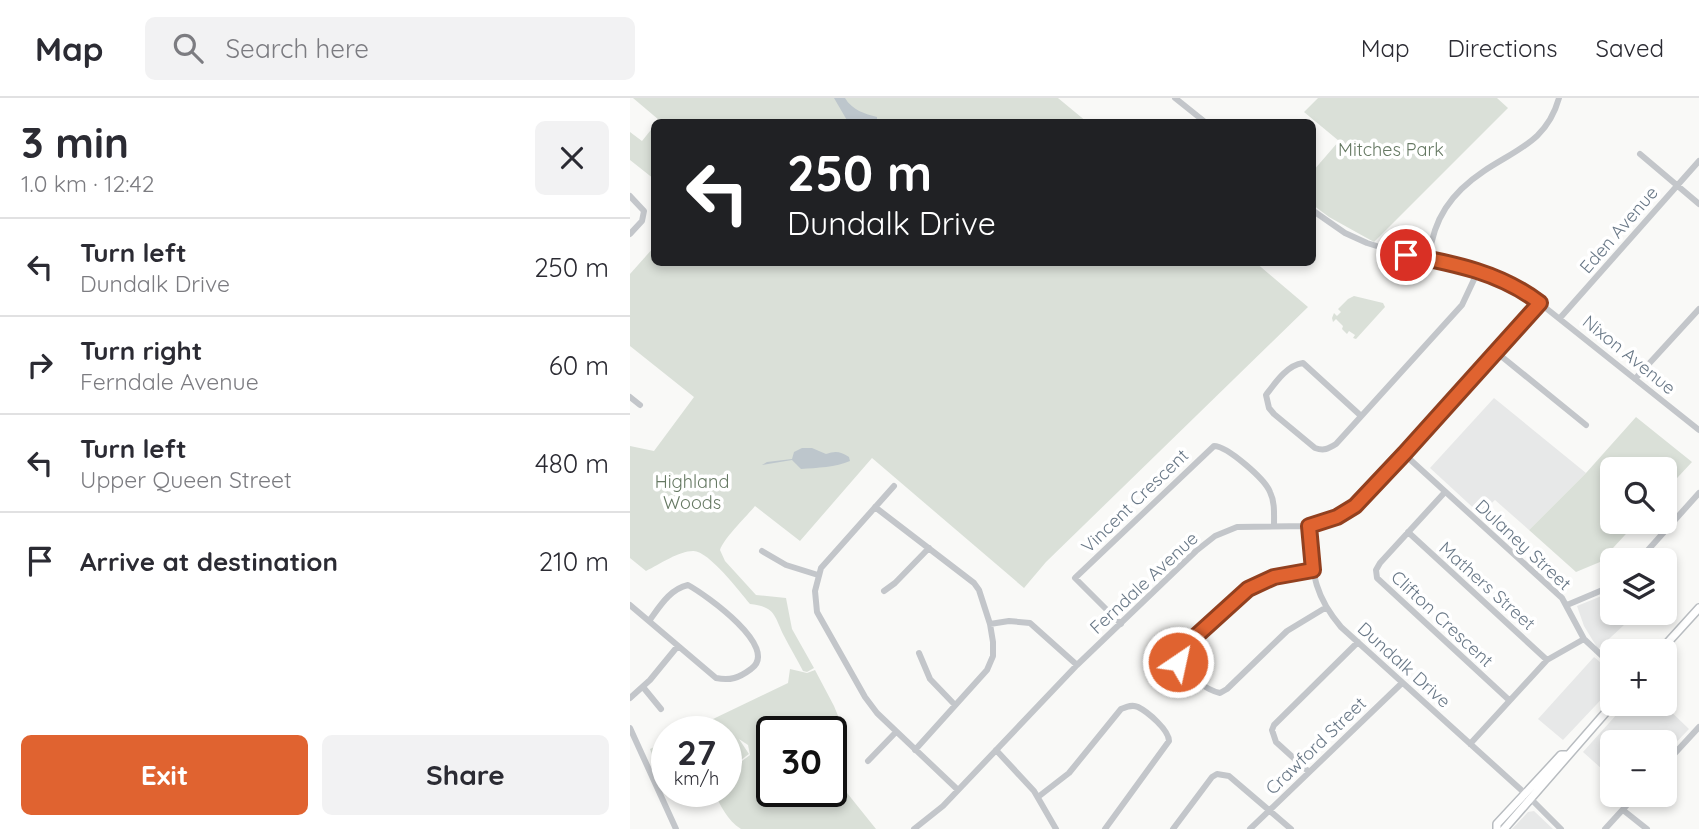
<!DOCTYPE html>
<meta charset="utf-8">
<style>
:root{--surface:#fff;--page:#f2f2f3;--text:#2b2b33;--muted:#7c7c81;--line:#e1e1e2;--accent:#e06330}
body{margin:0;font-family:Quicksand,sans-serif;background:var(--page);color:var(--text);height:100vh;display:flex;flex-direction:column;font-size:26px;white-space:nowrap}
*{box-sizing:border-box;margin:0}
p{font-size:23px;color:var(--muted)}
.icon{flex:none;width:38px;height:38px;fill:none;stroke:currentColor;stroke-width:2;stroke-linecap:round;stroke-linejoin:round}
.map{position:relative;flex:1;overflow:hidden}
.sheet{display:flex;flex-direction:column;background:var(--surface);width:630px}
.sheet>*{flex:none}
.hud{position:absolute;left:21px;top:21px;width:665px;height:147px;border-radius:10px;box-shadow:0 4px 10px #0003;background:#202124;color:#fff;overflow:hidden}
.buttons{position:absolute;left:970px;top:359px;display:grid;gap:14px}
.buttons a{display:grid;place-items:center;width:77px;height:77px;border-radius:10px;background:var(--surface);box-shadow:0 4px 10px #0003;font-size:35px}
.speed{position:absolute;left:21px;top:618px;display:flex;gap:14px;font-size:35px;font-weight:700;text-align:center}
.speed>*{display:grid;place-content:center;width:91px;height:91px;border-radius:50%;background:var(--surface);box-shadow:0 4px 10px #0003;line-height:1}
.speed small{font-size:18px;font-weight:400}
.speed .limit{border:4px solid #111;border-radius:10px;background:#fff;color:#111}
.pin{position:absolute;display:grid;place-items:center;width:60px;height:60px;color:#fff;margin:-30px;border:4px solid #fff;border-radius:50%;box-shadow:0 2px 7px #0007}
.me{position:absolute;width:77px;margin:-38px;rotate:34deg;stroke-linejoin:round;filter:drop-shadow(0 0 5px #0008)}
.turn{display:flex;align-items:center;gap:24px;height:147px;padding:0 21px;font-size:32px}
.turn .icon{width:91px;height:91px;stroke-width:2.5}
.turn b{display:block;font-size:49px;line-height:60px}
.round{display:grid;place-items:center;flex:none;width:74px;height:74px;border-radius:10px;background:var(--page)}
.overview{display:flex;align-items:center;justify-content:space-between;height:119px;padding:0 21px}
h1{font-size:42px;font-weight:700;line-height:52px}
.button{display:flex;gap:14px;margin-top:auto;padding:14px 21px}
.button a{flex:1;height:80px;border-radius:10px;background:var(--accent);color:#fff;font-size:28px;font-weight:700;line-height:80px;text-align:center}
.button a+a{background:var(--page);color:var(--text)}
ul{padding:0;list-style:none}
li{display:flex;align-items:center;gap:21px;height:98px;padding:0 21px;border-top:2px solid var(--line)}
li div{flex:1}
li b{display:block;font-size:26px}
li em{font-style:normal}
header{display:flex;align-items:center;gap:42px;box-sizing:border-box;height:98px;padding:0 35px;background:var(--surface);border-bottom:2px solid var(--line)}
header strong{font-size:33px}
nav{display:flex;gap:38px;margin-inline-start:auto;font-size:24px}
.search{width:490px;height:63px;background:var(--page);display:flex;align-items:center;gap:18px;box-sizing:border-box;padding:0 24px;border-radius:10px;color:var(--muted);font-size:26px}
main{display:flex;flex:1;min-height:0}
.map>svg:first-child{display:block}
</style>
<header>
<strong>Map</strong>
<div class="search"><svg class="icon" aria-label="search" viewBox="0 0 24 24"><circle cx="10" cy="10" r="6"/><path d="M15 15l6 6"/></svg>Search here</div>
<nav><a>Map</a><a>Directions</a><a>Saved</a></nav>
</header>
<main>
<section class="sheet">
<div class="overview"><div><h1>3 min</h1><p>1.0 km · 12:42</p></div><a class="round"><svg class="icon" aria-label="close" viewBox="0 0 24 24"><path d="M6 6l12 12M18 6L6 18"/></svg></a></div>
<ul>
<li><svg class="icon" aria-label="left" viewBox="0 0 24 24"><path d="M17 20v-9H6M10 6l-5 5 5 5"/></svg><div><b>Turn left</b><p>Dundalk Drive</p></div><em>250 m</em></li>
<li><svg class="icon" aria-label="right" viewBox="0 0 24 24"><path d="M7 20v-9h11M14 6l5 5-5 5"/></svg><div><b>Turn right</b><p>Ferndale Avenue</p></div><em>60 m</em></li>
<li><svg class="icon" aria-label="left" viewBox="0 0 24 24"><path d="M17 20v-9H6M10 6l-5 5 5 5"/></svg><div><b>Turn left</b><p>Upper Queen Street</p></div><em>480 m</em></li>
<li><svg class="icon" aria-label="arrive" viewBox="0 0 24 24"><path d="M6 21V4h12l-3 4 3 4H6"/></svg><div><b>Arrive at destination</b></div><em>210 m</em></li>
</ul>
<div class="button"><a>Exit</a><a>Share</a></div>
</section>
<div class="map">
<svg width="1069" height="731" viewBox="0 0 1069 731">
<rect width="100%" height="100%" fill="#f9f9f7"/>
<path fill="#e7e8e8" d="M864,300L956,375L899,432L865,402L850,416L800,370Z
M979,495L982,502V514L988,515L994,527L968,551L954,528L947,508Z
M964,559L982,574V590L933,642L908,621Z
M996,606H1033L1059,631L1034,657V644H982V680L953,654Z
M904,713L923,731H882L898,714Z"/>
<path fill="#dae0d8" d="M3,0H428L457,24H28L29,22Z
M688,0H867L878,10L744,144L699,119L683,107V73L709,43L674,14Z
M24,28V81L0,62V34L12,43Z
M24,149V164H625L678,209L416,464L394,490L242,360L170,443L125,408C116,419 94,440 90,452L95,463L126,497L156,500L162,531L184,570L177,574L173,573C167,561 160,550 154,538C144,518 146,509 120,506C110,494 78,452 63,453C49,453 30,466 16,473L0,460V348L24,353L64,299L0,248V176Z
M724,198L753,205L755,209L726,241L723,240L725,237L719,233L717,236L712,231L713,228L706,221L703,224L702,220L704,215L707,218L711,214L708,211L718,201Z
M1006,319L1062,364L1034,394V371H982V424H1007L970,464L946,474L899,432L956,375Z
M160,571L177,575L185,572L204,608L213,630L211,636L201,642V634H142V693H201V675L246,731H111C97,722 91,708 83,693H96V675L120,657L118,647L109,641L119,656L96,673V634L58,633L158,585Z
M37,643V673L29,676L20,651Z"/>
<path fill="#bdc6cc" d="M204,0H215C222,12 235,16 247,19V24H218Z
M172,350H182L196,356C205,353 210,353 219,359L220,363C206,369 187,370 171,371L162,362L132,367L137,364L162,361L164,354Z"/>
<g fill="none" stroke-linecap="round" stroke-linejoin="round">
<g stroke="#b8bcc0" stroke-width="10">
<path id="major" d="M1030,553L1069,510
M867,731V726L931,657H936
M874,731L983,606"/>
</g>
<path stroke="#c3c6ca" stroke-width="6" d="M545,0L575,24
M1010,56L1069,106
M0,98L14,113L12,123L0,136
M682,112L715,135L737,145L776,157L838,169L897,195L1069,332
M799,160C803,121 821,95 854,73C887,51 917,43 929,0
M930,220L1069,63
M866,254L956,327
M1005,281L1069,211
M0,299L10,307
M730,317L673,265C657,267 645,285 636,297L639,310L644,316L685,350C694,353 698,351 706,346L832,207L848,173
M774,356L932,500L954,541L982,567
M264,388L191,470L185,493L187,514L235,599L247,615L328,692
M815,394L750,465L746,472L747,480L879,602
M245,409L344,485L349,492L360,526L363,544V558L357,572L285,652
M679,428C683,471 681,494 711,529L899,699L931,731
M778,434L917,562
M132,453L156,467L188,477
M1009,462L1069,395
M683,472L644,479L618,491L554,549C551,553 547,558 548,564C551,575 579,593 590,595L597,591L657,533L695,510
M254,493L265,485L299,450
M0,507L86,580C100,583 109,580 121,571C151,550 76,497 58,487C40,491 30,508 19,523
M937,507L982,488
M360,526L379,523L400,525L447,567
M491,526L445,480L584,348C597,348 635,381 640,394C645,404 644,416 644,428
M289,555L300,581L325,607
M13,589L31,611
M0,600L20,582L47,549
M0,630L46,731
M840,646L917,562L954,541
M366,652L404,693L426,731
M238,663L266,634
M1034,667L1069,629
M679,674L646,644L642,632L644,627L728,544
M408,699L439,675L491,611C496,609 502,606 508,609C518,614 539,632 539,643L475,731
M993,712L1017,731
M284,731L313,708L447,567L566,453L585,438L607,429L679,428L707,419L725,408L910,205
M543,731L582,679L587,676L599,678L661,731
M620,731L772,585
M975,731L1007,696"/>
<use href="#major" stroke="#fff" stroke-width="7"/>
</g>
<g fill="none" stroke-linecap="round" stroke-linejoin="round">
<g stroke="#92401f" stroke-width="18">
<path id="route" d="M548,564V556L554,549L618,491L644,479L683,472L679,428L707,419L725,408L774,356L910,205C871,175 824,165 776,157"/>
</g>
<use href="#route" stroke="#e06330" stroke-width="12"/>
</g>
<g text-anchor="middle" stroke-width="7" stroke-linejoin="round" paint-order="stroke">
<g font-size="18" fill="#667963" stroke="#fff">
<text x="761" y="58">Mitches Park</text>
<text x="62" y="390">Highland<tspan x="62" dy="21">Woods</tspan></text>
</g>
<g font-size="18" fill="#697887" stroke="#fff">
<text transform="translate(989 132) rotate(-49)" y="6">Eden Avenue</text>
<text transform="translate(999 257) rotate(39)" y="6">Nixon Avenue</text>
<text transform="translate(505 403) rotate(-44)" y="6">Vincent Crescent</text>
<text transform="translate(893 447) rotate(43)" y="6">Dulaney Street</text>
<text transform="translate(514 485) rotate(-43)" y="6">Ferndale Avenue</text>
<text transform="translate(857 488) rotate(42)" y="6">Mathers Street</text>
<text transform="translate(812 521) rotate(43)" y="6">Clifton Crescent</text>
<text transform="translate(774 567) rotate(42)" y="6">Dundalk Drive</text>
<text transform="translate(686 648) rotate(-44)" y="6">Crawford Street</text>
</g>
</g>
</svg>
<div class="buttons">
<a><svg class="icon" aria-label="search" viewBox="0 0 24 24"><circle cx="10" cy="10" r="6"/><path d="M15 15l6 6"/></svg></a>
<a><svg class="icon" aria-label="layers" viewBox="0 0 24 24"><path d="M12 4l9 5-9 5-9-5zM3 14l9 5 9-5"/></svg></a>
<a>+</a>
<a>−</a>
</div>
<div class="speed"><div>27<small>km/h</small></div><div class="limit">30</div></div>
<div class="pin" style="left:776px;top:157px;background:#d93025"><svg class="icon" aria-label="arrive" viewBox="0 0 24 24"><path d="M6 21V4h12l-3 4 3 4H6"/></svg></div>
<svg class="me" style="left:548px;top:564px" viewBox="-20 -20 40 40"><circle r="17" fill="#e06330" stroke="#fff" stroke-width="3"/><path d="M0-11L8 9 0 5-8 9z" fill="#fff"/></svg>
<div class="hud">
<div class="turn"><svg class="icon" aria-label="left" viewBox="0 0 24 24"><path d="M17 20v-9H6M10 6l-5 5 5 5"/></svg><div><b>250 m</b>Dundalk Drive</div></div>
</div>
</div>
</main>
